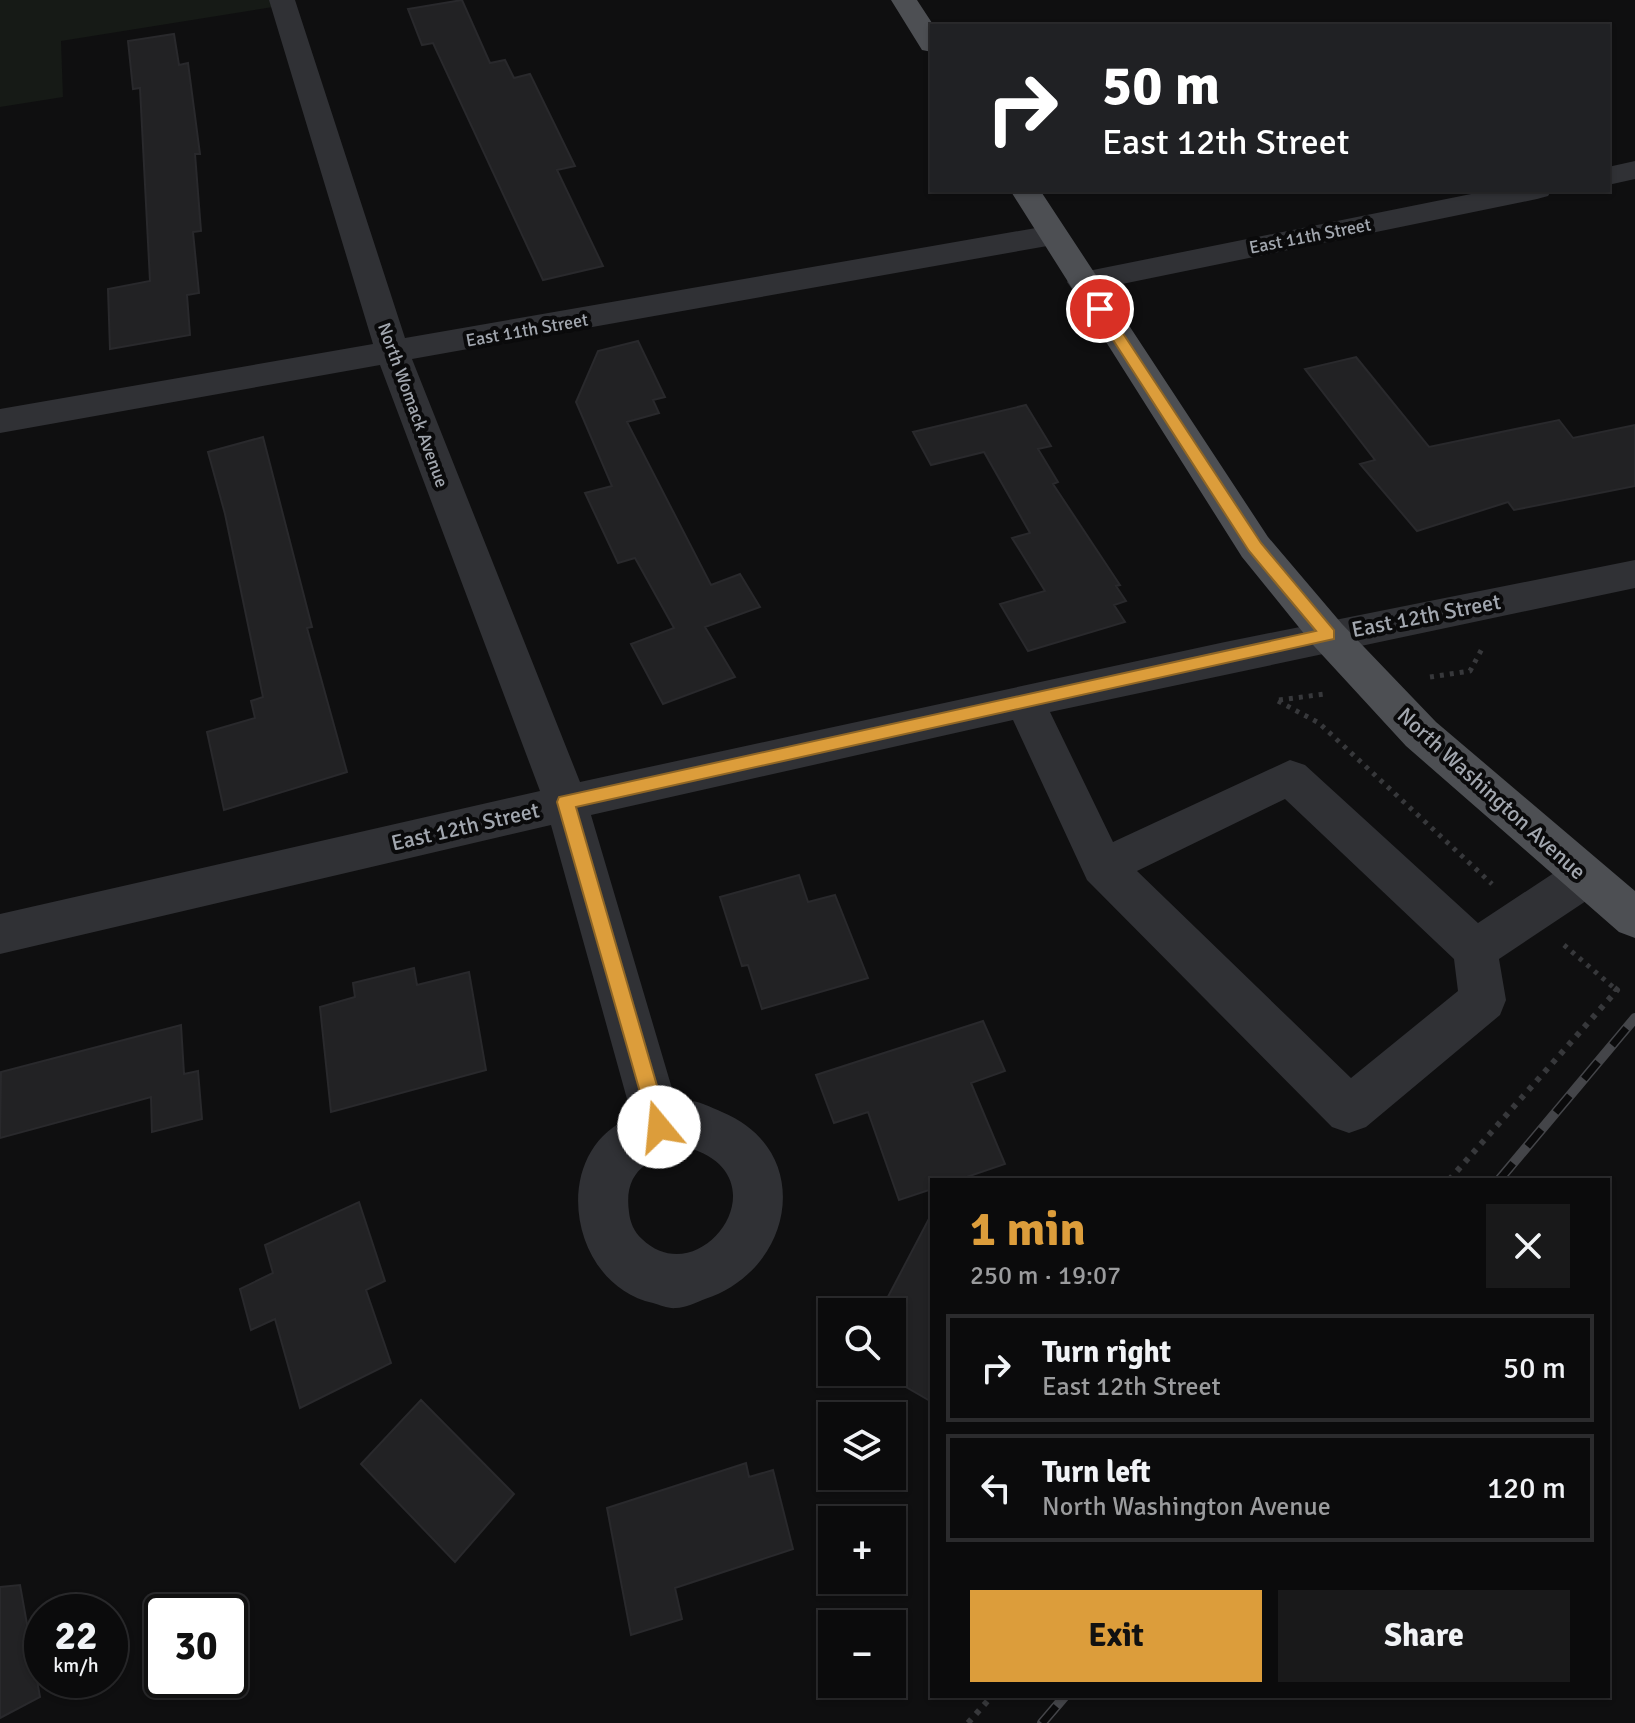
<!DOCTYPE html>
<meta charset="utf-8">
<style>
:root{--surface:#0b0b0c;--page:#19191a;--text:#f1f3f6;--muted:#9a9b9d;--line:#2b2b2d;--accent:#dc9d3b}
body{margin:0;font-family:Signika,sans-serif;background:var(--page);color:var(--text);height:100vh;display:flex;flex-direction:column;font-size:30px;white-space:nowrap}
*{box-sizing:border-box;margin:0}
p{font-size:26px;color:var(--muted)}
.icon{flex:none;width:44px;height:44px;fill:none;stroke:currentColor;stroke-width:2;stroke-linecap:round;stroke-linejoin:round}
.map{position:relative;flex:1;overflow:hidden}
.panel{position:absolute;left:930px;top:1178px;width:680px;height:520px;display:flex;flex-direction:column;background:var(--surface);border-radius:0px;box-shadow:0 2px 6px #0004,0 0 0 2px var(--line)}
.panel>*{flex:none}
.guide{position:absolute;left:930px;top:24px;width:680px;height:168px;border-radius:0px;box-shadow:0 2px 6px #0004,0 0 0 2px var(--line);background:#202124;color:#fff;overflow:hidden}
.fabs{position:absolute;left:818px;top:1298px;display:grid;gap:16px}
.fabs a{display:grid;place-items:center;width:88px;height:88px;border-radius:0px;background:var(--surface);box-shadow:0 2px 6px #0004,0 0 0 2px var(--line);font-size:40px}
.speed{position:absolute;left:24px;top:1594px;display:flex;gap:16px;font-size:40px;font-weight:700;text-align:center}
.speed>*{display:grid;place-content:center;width:104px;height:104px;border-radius:50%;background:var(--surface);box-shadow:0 2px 6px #0004,0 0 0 2px var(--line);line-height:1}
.speed small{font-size:20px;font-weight:400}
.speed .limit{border:4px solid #111;border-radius:12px;background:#fff;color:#111}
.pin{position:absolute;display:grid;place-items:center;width:68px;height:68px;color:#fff;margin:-34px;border:4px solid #fff;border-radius:50%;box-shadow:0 2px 8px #0007}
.me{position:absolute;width:88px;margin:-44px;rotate:343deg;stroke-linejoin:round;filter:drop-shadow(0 0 6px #0008)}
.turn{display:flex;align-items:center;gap:28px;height:168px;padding:0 40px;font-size:36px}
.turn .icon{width:104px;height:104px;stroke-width:2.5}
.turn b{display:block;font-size:56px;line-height:68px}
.round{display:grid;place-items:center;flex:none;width:84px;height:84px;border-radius:0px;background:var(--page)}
.summary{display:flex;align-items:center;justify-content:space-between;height:136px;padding:0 40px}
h1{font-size:48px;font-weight:800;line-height:60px;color:var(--accent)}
.action{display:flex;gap:16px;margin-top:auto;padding:16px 40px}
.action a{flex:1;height:92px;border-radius:0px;background:var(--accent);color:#111;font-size:32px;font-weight:800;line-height:92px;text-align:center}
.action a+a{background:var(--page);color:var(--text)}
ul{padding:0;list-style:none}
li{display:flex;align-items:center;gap:24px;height:108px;margin:0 16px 12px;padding:0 24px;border:4px solid var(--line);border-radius:0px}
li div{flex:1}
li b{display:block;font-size:30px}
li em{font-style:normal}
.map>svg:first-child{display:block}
</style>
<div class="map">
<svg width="1635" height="1723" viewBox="0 0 1635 1723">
<rect width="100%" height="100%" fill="#0f0f10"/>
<path fill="#161a16" d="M0,0H271L273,7L61,41L63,97L0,107Z"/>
<path fill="#222224" stroke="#29292c" stroke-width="2" d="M462,0L490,63L505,60L514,78L530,74L575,166L557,170L603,266L543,280L433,43L422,45L408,9Z
M174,34L179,65L188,63L200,154H195L201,231L193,232L199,293L187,295L190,335L110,349L108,289L150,281L140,88L133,89L128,41Z
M638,341L665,397L653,400L659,413L627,422L711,585L740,574L760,607L705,627L735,677L663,704L631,644L674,628L635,558L618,563L585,493L612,486L576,402L598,351Z
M1356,357L1429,447L1559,420L1573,438L1635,425V486L1514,510L1508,502L1417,531L1360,464L1375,460L1305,369Z
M1026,405L1051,446L1038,449L1058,482L1053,484L1120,585L1116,586L1126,601L1114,605L1125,622L1028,651L1000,604L1045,591L1012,538L1030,533L984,452L931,465L913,432Z
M263,437L312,627L307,628L347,772L224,810L207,732L255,718L251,701L263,697L225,514L208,452Z
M799,875L808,902L835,895L868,978L762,1009L748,965L742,966L720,897Z
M414,968L417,985L469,972L486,1070L331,1112L320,1007L355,997L353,983Z
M983,1021L1005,1071L971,1083L1005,1164L958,1180H932V1189L899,1200L868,1112L834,1123L816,1075Z
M181,1025L184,1074L198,1071L202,1119L152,1132L151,1097L0,1138L1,1072Z
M359,1202L385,1281L366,1290L391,1363L300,1408L275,1319L251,1330L240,1289L273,1273L265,1245Z
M932,1213V1402L880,1372H892V1312H880Z
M421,1400L514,1494L455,1562L361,1464Z
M746,1463L749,1477L773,1470L793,1549L675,1588L682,1619L631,1635L607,1508Z
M20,1585L40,1697L0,1718V1587Z"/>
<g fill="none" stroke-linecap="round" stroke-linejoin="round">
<path stroke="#37383b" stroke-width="5" stroke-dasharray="4 6" stroke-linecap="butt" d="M1430,677L1470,671L1484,645
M1279,700L1325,694
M1278,701L1319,723L1492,884
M1564,945L1613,987"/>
<path stroke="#37383b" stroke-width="6" stroke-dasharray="5 7" stroke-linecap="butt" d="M1449,1180L1617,990L1611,985
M968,1723L992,1696"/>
<path fill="#303135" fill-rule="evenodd" d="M269,0H295L405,338L1053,225L1064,228L1069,235L1064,242L1053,245L412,359L580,782L1225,642L1635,560V588L1050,712L1113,842L1290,760L1305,765L1478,923L1569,863L1585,858L1601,863L1607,877L1601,891L1499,959L1506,1000L1500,1015L1366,1127L1349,1133L1332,1127L1087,880L1013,720L591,815L676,1102C692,1097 708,1106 722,1112C816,1151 794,1270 705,1299C697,1302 685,1308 676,1308C669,1309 660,1305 653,1303C569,1285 547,1151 632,1117L551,825L0,954V914L540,791L380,365L0,433V409L373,344ZM1285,799L1454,959L1458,991L1351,1078L1137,871ZM686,1147C788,1175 701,1296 642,1239C634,1232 630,1222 629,1212C623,1169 651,1158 686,1147Z
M1635,161V179L1608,185V167Z
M1491,190H1552L1548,196L1537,199L1083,292L1072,289L1067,282L1072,275L1083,272Z"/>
<path fill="#4d4f53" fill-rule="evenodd" d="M891,0H917L934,26L932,52L922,50Z
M1010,190H1040L1268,537L1342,624L1436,722L1635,891V938L1619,932L1406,746L1314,646L1242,557Z"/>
<g stroke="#444549" stroke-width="10">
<path id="rail" d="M1499,1180L1635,1018
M1042,1723L1065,1696"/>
</g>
<use href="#rail" stroke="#0a0a0b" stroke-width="7" stroke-dasharray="22" stroke-linecap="butt"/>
</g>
<path fill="#dc9d3b" stroke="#8f6626" stroke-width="2" d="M1100,304L1105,306L1261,543L1334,630V639L576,807L669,1127L666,1134L659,1137L652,1134L557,802L559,797L1316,631L1249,551L1093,309Z"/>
<g text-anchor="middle" stroke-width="8" stroke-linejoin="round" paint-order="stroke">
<g font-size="18" fill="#a2a7af" stroke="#0a0a0b">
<text transform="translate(1310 236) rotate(-11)" y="6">East 11th Street</text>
<text transform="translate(527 330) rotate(-10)" y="6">East 11th Street</text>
<text transform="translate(413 405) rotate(70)" y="6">North Womack Avenue</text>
</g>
<g font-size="22" fill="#a2a7af" stroke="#0a0a0b">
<text transform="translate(1426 615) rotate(-11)" y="8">East 12th Street</text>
<text transform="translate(1492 793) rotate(42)" y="8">North Washington Avenue</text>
<text transform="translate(465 826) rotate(-13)" y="8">East 12th Street</text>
</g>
</g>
</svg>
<div class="fabs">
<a><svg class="icon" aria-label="search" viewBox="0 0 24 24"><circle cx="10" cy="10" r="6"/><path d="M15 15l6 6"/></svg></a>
<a><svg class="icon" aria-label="layers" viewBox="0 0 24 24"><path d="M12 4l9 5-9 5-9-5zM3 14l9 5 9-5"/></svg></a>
<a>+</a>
<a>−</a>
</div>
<div class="speed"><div>22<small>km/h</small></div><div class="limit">30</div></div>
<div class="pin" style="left:1100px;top:309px;background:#d93025"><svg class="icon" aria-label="arrive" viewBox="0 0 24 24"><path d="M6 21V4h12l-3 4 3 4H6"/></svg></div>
<svg class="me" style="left:659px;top:1127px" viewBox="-20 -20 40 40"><circle r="19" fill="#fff"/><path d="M0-13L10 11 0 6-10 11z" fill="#dc9d3b"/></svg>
<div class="guide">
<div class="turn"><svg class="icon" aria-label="right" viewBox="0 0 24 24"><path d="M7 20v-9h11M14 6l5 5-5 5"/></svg><div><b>50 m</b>East 12th Street</div></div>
</div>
<section class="panel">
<div class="summary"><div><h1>1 min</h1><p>250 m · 19:07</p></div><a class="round"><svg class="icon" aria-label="close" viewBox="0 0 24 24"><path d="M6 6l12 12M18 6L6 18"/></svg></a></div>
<ul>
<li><svg class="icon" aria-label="right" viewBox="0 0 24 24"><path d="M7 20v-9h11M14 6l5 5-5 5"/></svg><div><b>Turn right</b><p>East 12th Street</p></div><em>50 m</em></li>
<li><svg class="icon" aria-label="left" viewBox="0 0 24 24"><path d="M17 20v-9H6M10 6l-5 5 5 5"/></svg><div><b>Turn left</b><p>North Washington Avenue</p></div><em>120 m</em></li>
</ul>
<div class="action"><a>Exit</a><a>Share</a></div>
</section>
</div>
